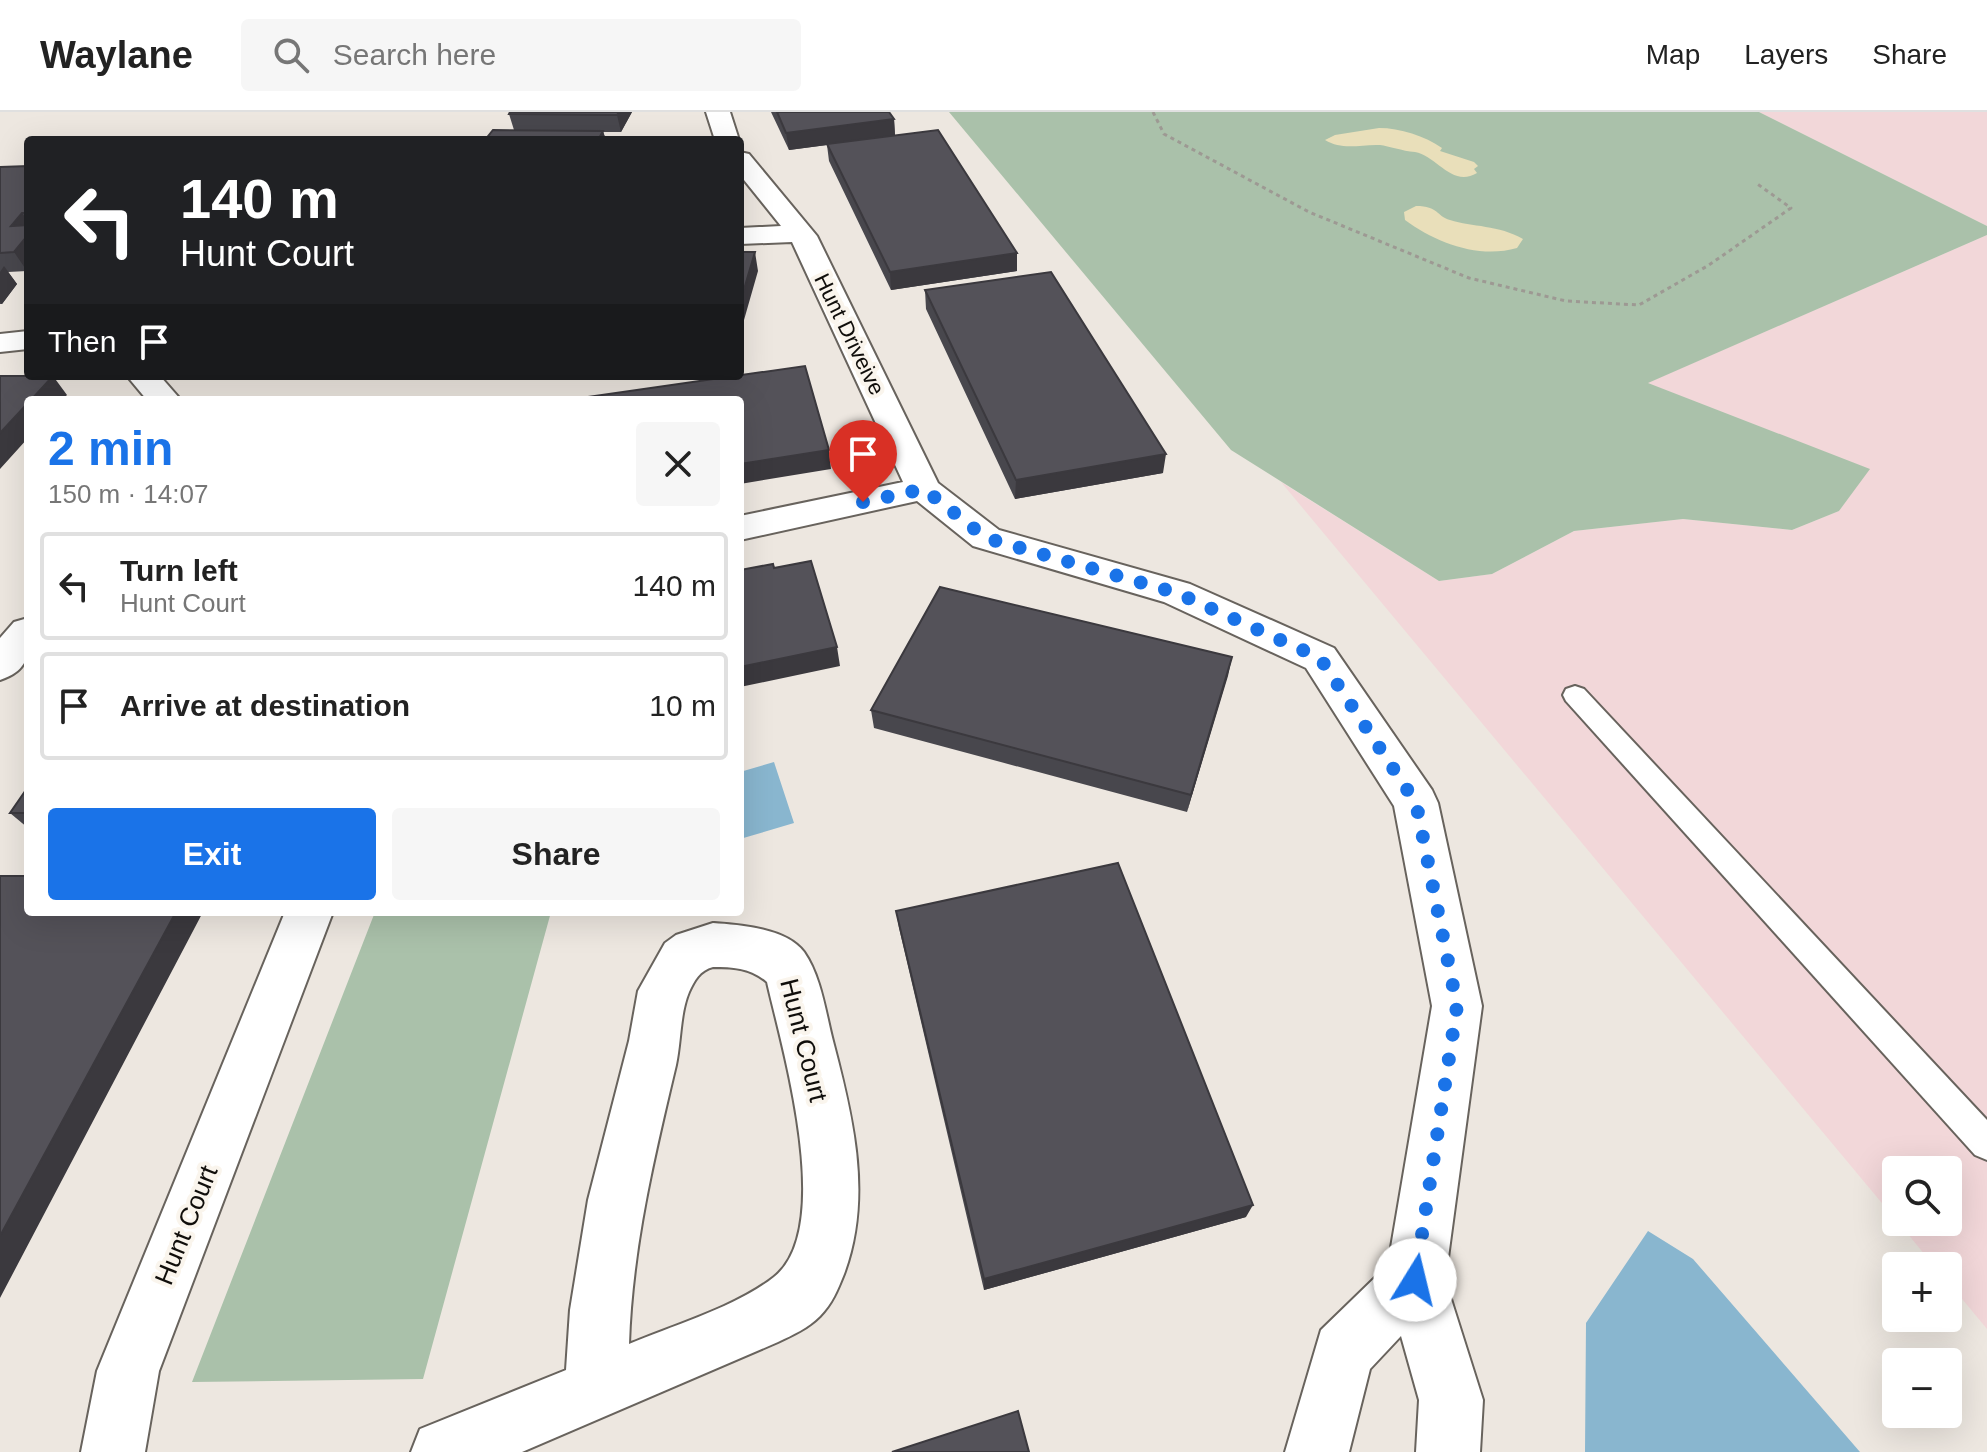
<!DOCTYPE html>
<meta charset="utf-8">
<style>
:root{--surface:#fff;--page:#f6f6f6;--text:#222;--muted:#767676;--line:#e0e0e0;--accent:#1a73e8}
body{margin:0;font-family:Arial,sans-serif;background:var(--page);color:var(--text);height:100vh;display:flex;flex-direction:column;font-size:30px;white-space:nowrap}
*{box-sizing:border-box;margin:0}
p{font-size:26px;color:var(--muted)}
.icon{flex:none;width:44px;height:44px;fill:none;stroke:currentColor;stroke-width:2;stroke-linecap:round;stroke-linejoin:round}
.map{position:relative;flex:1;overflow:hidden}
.sheet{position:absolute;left:24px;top:284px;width:720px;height:520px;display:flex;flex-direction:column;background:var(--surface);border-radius:8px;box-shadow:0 8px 32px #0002}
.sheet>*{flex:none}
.guide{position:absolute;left:24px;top:24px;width:720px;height:244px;border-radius:8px;box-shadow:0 8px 32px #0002;background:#202124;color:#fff;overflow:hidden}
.controls{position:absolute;left:1882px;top:1044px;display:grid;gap:16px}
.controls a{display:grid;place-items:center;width:80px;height:80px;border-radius:8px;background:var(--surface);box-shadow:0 8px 32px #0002;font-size:40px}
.pin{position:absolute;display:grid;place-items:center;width:68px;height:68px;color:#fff;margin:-82px -34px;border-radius:50% 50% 50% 0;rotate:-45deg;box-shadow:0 0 8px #0007}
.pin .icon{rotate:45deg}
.me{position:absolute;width:88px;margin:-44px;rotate:9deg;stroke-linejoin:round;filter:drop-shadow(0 0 6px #0008)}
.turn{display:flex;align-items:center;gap:28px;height:168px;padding:0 24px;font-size:36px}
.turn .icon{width:104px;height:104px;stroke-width:2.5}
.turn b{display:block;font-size:56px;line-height:68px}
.then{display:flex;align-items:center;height:76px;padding:0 24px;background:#0003;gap:16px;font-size:30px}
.round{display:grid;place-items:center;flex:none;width:84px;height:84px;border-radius:8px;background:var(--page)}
.overview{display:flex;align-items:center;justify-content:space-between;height:136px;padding:0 24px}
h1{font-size:48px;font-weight:800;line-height:60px;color:var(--accent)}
.primary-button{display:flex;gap:16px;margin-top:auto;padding:16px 24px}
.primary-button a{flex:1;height:92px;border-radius:8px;background:var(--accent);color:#fff;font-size:32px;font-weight:800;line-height:92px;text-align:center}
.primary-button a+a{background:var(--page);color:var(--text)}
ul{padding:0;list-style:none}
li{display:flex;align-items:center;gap:24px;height:108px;margin:0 16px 12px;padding:0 8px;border:4px solid var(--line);border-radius:8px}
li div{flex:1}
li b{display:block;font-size:30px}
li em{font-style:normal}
header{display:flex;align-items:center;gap:48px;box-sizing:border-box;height:112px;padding:0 40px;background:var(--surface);border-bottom:2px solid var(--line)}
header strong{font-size:38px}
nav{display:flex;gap:44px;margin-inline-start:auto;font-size:28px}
.search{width:560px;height:72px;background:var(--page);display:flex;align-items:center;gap:20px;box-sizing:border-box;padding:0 28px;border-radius:8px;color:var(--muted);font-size:30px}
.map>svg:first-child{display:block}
</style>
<header>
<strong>Waylane</strong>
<div class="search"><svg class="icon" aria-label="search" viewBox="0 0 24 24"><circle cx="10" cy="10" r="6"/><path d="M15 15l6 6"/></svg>Search here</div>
<nav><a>Map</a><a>Layers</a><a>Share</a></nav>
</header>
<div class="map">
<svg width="1987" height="1340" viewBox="0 0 1987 1340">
<rect width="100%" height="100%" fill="#ede7e0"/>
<path fill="#f2d7d9" d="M1759,0H1987V114Z
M1987,123V1217L1948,1170V1154H1934L1898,1110H1948V1058H1896V1108L1281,370L1439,469L1492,462L1574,419L1683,407L1792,418L1839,399L1869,357L1647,271Z"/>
<path fill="#aac1aa" d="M949,0H1759L1987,114V123L1648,271L1870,357L1839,399L1792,418L1683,407L1574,419L1492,462L1439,469L1231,338Z
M375,800H551L423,1267L192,1270Z"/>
<path fill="#e9dfba" d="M1379,16C1400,16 1425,24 1442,36L1440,39L1474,50L1478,54L1474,57L1477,61C1452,76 1437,44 1415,40C1402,39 1389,34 1380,33C1361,32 1343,39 1325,28L1335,23Z
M1416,94C1439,94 1436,104 1450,108C1472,115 1499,113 1523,127L1517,136C1479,147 1436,131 1405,108L1404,100Z"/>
<path fill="#89b6cf" d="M774,650L794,711L740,727V660Z
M1648,1119L1693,1147L1860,1340H1585L1586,1211Z"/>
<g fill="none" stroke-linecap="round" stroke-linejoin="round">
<g stroke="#68635d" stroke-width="4">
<path id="service" d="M1575,574L1584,577L1987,1008V1048L1975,1043L1566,589L1563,583L1566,577Z"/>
</g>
<g stroke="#68635d" stroke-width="4">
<path id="minor" d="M706,0H730L739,28H715Z
M740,40L749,42L817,124L938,371L999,418L1190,472L1334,536L1432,678L1438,691L1482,894L1445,1168L1483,1288L1480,1340H1416L1419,1288L1401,1224L1370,1257L1349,1340H1285L1321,1218L1388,1153L1432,894L1394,694L1306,556L1164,490L973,434L917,389L740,428V404L903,370L792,130L740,132V116L781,114L740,63Z
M28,219V237L0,240V222Z
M127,264H160L181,288H147Z
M28,506C28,536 34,557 0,568V526L14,510Z
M285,800H333L159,1259L145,1340H81L97,1259Z
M713,811C740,813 786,816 804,840C822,866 826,904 834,933C854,1009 872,1087 844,1162C838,1177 832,1192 820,1204C808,1216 793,1223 778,1230L522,1340H411L420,1317L566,1258L570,1198L588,1088L629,929L638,879L665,831L676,823ZM713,855C734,855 751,856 767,870C782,936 836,1116 774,1165C736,1195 674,1213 629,1232C632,1137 654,1045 676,953C681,930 680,901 689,880C694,869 700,858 713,855Z"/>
</g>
<path stroke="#9d9993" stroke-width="3" stroke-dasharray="4 4" stroke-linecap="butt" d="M1153,0L1164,22L1309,100L1469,166L1566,189L1639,193L1709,153L1791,96L1756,71"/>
<use href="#service" fill="#fff" fill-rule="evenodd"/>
<use href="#minor" fill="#fff" fill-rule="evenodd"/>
</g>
<path fill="#48474d" d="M510,0H632L621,20H603L606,28H485L514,18L509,2Z
M771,0H889L894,7L895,23L1017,159L891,178L829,49L827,33L789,38Z
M28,54V157L27,159L8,160L17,172L2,192H0V55Z
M925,178L1163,361L1015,387L926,197Z
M1232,545L1187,700L874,616L871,598Z
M28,675V716L10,701Z
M896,799L1246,1105L984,1178L899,816Z"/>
<path fill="#3b393e" d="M619,0H632L621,20L617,3Z
M894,7L895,24L789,38L786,21Z
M603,19L606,28H598Z
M22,101L28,109V157L27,159L14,140L11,114Z
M755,140L758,159L740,222V191Z
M1017,141V159L891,178L890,160Z
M4,154L17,172L2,192L0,190V160Z
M53,264L67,283L62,288H31Z
M28,291V326L0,357V321Z
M829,338L831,357L740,372V352Z
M1166,342L1163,361L1015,387L1016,368Z
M837,535L840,554L740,575V555Z
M1232,545L1228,564L1187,700L1191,683Z
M176,800H203L0,1186V1124Z
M1253,1093L1246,1105L984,1178V1167Z"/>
<path fill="#545259" stroke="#3b393e" stroke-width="2" d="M510,0H619L617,3L509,2Z
M777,0H889L894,7L786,21Z
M493,18L603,19L598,28H485Z
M938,18L1017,141L890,160L827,32Z
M28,54V101H22L11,114L28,113V123L14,140L0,141V55Z
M740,140H755L740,191Z
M1051,160L1166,342L1016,368L925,178Z
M805,254L829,338L740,352V288H567Z
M0,264H53L31,288H28V291L0,321Z
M811,449L837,535L740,555V458L773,452L774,456Z
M940,475L1232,545L1191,683L871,598Z
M28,675V701H10Z
M1118,751L1253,1093L984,1167L896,799Z
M0,764H28V800H176L0,1124Z
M1018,1299L1029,1340H892Z"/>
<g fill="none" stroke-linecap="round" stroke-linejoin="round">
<path stroke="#1a73e8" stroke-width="14" stroke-dasharray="0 25.2" d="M863,390L924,377L986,426L1177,481L1320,546L1416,691L1457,894L1415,1168"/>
</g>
<g text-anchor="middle" stroke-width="8" stroke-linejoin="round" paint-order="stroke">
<g font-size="22" fill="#100e0b" stroke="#faf5ed">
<text transform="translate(850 222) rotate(64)" y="8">Hunt Driveive</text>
</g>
<g font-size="26" fill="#100e0b" stroke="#faf5ed">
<text transform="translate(804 928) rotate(76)" y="9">Hunt Court</text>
<text transform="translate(186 1113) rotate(-68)" y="9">Hunt Court</text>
</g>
</g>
</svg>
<div class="controls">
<a><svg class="icon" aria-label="search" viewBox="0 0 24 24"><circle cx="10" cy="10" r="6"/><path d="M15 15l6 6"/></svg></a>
<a>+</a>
<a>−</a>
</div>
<div class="pin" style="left:863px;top:390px;background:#d93025"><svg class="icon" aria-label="arrive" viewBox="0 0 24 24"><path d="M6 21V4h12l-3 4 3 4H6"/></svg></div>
<svg class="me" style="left:1415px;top:1168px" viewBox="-20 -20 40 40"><circle r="19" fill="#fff"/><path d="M0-13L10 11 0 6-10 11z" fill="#1a73e8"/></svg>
<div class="guide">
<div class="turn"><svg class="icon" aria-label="left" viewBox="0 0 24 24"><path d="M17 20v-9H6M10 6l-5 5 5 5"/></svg><div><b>140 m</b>Hunt Court</div></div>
<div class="then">Then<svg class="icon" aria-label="arrive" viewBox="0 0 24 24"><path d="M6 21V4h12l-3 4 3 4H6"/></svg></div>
</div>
<section class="sheet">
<div class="overview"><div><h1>2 min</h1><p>150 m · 14:07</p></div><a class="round"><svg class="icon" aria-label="close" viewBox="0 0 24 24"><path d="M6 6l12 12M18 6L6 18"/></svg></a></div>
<ul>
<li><svg class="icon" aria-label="left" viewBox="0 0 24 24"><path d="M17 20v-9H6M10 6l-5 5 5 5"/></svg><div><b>Turn left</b><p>Hunt Court</p></div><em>140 m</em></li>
<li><svg class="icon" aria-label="arrive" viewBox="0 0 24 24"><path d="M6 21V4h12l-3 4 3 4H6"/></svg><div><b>Arrive at destination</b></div><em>10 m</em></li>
</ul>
<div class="primary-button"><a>Exit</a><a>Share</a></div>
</section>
</div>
